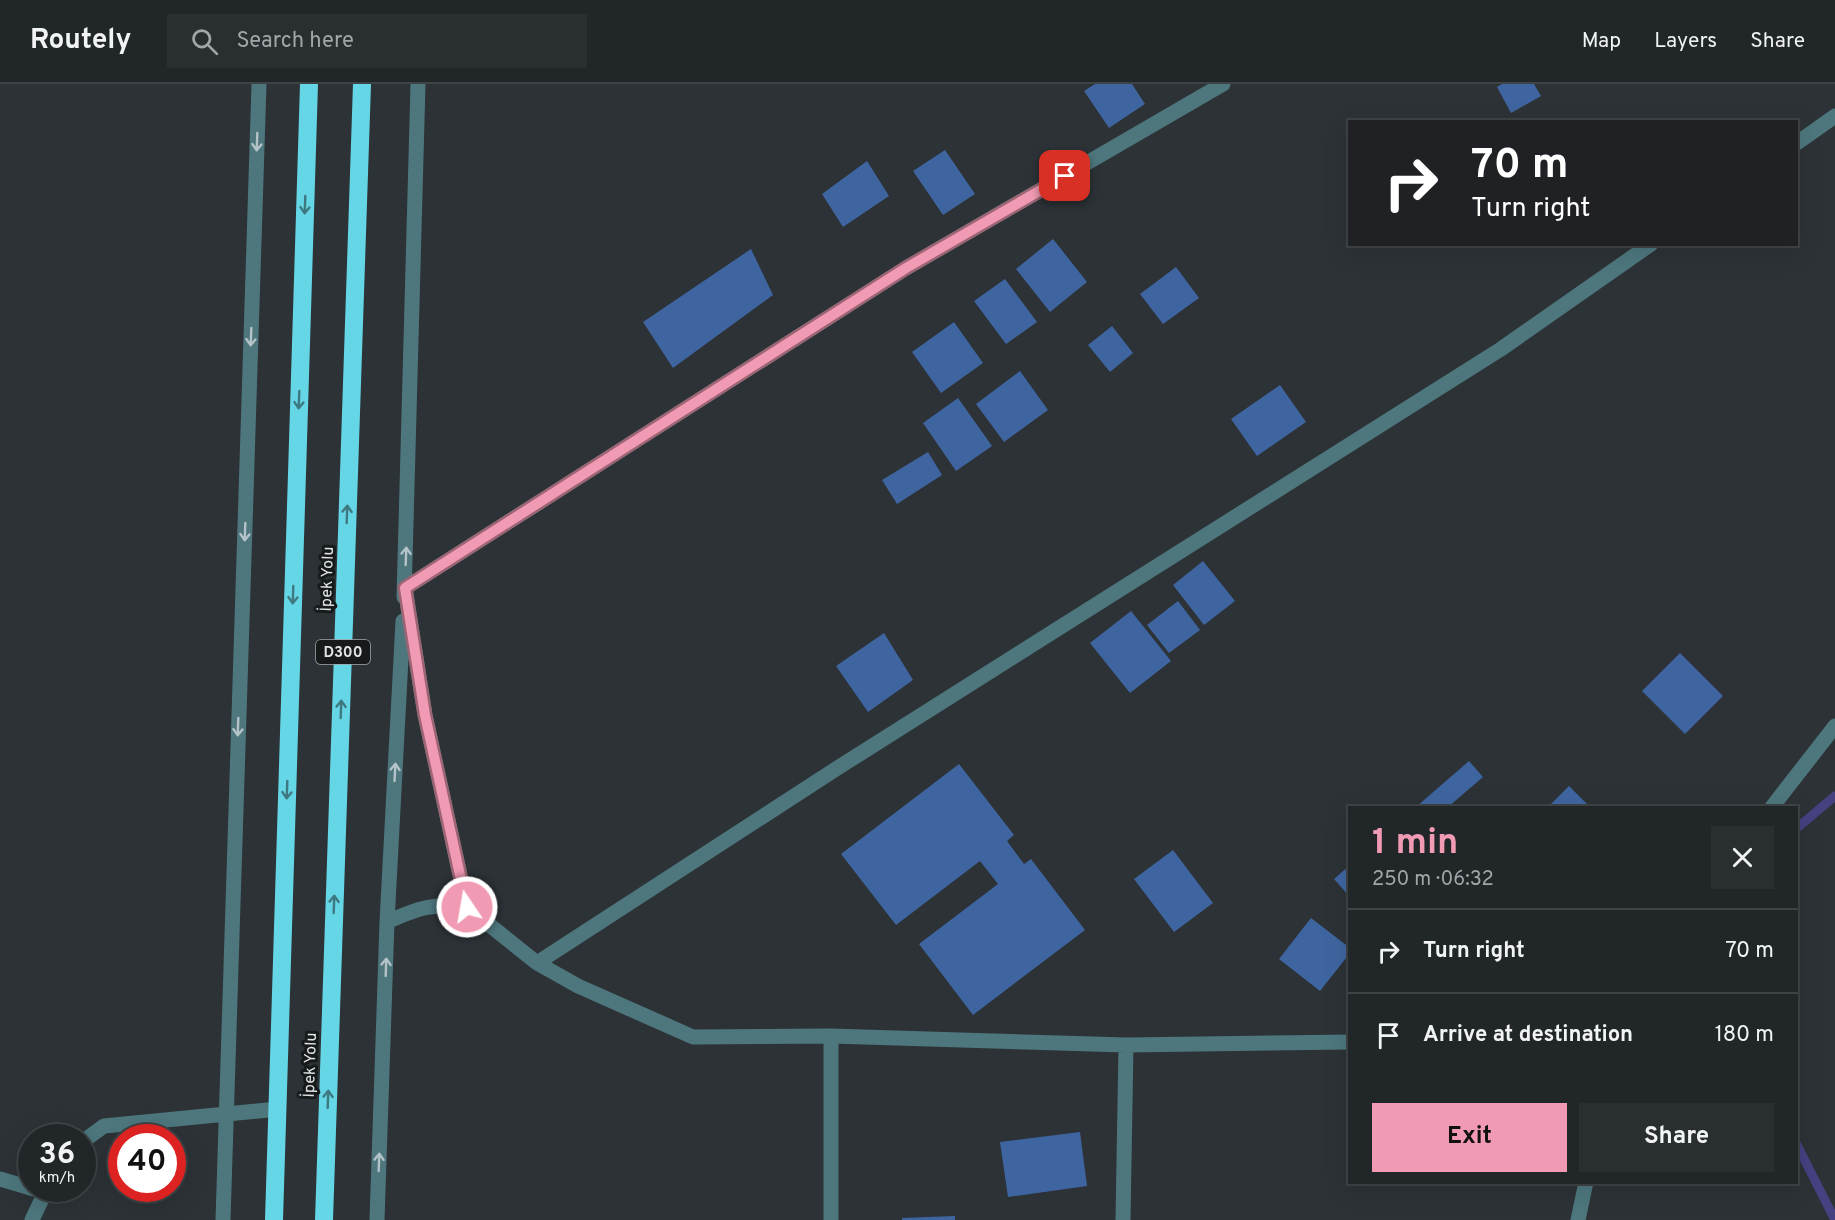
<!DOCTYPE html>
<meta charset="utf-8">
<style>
:root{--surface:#212628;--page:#292e30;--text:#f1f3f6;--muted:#a2a5a8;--line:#3e4345;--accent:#f19ab3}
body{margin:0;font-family:Overpass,sans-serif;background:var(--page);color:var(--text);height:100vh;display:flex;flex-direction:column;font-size:22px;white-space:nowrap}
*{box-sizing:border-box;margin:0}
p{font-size:20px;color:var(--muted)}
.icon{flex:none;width:33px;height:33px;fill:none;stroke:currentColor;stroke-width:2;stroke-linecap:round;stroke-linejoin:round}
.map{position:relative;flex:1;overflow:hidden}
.details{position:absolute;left:1348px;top:722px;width:450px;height:378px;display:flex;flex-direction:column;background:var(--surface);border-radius:0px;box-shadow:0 6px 24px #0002,0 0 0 2px var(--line)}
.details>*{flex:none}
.banner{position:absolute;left:1348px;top:36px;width:450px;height:126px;border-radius:0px;box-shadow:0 6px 24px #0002,0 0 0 2px var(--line);background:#202124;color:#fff;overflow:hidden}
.speed{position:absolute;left:18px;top:1040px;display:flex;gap:12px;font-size:30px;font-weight:700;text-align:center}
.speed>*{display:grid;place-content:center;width:78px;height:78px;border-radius:50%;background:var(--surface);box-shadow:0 6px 24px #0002,0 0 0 2px var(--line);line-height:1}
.speed small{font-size:15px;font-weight:400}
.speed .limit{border:9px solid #d22;background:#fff;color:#111}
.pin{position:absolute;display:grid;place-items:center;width:51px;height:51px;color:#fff;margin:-26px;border-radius:12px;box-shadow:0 3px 9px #0006}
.me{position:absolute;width:66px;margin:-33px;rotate:348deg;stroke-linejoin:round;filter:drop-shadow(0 0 4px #0008)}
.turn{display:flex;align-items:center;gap:21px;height:126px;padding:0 24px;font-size:27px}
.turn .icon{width:78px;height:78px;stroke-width:2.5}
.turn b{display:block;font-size:42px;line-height:51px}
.round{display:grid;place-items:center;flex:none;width:63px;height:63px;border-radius:0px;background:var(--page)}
.headline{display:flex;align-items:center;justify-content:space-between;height:102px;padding:0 24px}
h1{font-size:36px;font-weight:700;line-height:45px;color:var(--accent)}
.cta{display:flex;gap:12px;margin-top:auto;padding:12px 24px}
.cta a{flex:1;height:69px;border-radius:0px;background:var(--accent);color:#111;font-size:24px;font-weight:700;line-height:69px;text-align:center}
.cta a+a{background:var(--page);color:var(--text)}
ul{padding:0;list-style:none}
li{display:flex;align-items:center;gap:18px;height:84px;padding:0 24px;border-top:2px solid var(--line)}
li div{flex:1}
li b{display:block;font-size:22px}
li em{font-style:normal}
header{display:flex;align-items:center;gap:36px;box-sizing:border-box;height:84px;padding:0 30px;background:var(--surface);border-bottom:2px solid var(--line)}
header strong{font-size:28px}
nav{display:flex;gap:33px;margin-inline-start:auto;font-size:21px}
.search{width:420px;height:54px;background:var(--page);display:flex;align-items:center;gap:15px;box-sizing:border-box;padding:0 21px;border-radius:0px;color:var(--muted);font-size:22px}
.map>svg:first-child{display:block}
</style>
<header>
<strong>Routely</strong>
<div class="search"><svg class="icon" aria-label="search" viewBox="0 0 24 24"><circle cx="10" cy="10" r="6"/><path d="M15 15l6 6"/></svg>Search here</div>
<nav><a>Map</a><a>Layers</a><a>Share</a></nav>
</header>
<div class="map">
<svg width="1835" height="1136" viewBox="0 0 1835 1136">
<rect width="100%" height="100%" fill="#2c3236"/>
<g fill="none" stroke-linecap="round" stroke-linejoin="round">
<path stroke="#464181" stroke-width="9" d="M1797,744L1835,712
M1797,1061L1835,1136"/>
</g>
<path fill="#3f65a0" d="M1095,0H1132L1145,20L1109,44L1084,7Z
M1502,0H1534L1541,12L1511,29L1497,3Z
M945,66L975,110L943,131L913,87Z
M867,77L889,112L843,143L822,110Z
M1053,155L1087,198L1050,228L1016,185Z
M751,165L773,211L673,284L643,238Z
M1176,183L1199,214L1163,240L1140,210Z
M1005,195L1037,238L1006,260L974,217Z
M954,238L983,279L941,309L912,268Z
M1112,242L1133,269L1110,288L1088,261Z
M1020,287L1048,326L1004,358L976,320Z
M1280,301L1306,338L1257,372L1231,335Z
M958,314L992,362L956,387L923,339Z
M928,368L942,391L897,420L882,396Z
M1203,477L1235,517L1204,541L1173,501Z
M1178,517L1200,546L1169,569L1147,541Z
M1131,527L1171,577L1130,609L1090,559Z
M884,549L913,596L868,628L836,582Z
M1680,569L1723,612L1685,650L1642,607Z
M1469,677L1483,693L1448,723H1416Z
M959,680L1014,751L1007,757L1024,780L1031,775L1085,846L973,931L919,860L998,800L980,777L896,841L841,770Z
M1569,702L1590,723H1548Z
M1173,766L1213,819L1174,848L1134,795Z
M1350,781V809L1348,811L1334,795Z
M1311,834L1350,864V869L1320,907L1279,875Z
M1080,1048L1087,1102L1008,1113L1000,1058Z
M955,1132V1136H902V1134Z"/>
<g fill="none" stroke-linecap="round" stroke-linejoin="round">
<path stroke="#4d777d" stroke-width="15" d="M1223,0L906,184L405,504L425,631L467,823L537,879L578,902L693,953L831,952L1126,961L1350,958
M1797,59L1835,32
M404,513L418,0
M1772,723L1835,642
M387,838C418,824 432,819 467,823
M537,879L839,683L1501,265L1651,160
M831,952V1136
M82,1058L104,1042L278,1025
M0,1095L44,1108
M32,1136L47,1104
M223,1136L259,0
M377,1136L387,838L403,537
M1123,1136L1126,961
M1578,1136L1586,1098"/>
<path stroke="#65d6e5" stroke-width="18" d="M274,1136L309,0
M324,1136L362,0"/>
</g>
<defs><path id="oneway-shaft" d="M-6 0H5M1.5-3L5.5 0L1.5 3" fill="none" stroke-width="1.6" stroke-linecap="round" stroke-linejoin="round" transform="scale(1.5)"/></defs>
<g stroke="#b4c3c7">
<use href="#oneway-shaft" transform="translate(257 58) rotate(92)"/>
<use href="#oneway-shaft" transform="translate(251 253) rotate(92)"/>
<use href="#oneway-shaft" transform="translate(245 448) rotate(92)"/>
<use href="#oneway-shaft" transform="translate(406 472) rotate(-88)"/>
<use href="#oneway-shaft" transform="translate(238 643) rotate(92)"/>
<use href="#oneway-shaft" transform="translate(395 688) rotate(-87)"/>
<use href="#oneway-shaft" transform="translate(386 883) rotate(-88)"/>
<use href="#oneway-shaft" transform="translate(379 1078) rotate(-88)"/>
</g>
<g stroke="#3e7880">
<use href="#oneway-shaft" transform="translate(305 121) rotate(92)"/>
<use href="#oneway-shaft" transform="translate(299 316) rotate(92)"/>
<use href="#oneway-shaft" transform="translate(347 430) rotate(-88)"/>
<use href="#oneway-shaft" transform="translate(293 511) rotate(92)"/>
<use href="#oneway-shaft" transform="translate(341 625) rotate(-88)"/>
<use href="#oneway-shaft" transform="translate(287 706) rotate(92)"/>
<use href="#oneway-shaft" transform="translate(334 820) rotate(-88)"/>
<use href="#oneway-shaft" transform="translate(328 1015) rotate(-88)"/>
</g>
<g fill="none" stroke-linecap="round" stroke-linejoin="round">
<g stroke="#9d6474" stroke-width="15">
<path id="route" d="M467,823L425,631L405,504L906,184L1065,92"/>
</g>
<use href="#route" stroke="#f19ab3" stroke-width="10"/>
</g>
<g text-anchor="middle" stroke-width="6" stroke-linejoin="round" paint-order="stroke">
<rect fill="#171a1b" stroke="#a4a7aa" stroke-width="1.5" x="316" y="556" width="54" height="24" rx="4.5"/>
<g font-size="15" font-weight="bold" fill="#e0e4e7">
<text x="343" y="573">D300</text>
</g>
<g font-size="16" fill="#e0e4e7" stroke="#171a1b">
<text transform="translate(326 495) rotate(-88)" y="6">İpek Yolu</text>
<text transform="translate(309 981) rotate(-88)" y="6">İpek Yolu</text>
</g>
</g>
</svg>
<div class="speed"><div>36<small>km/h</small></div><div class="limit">40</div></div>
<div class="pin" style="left:1065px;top:92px;background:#d93025"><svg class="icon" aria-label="arrive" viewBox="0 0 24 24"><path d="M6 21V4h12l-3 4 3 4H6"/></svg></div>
<svg class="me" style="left:467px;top:823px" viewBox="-20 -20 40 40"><circle r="17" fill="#f19ab3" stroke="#fff" stroke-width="3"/><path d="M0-11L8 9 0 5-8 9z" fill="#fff"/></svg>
<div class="banner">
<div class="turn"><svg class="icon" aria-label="right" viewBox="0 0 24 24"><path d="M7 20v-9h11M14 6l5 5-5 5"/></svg><div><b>70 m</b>Turn right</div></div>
</div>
<section class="details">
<div class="headline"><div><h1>1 min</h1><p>250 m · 06:32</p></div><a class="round"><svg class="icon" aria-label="close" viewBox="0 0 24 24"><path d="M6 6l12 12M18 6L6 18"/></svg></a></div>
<ul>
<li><svg class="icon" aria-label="right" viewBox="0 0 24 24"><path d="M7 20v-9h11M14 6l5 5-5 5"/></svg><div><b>Turn right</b></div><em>70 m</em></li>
<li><svg class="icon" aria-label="arrive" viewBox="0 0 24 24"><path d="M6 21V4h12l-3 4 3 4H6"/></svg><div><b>Arrive at destination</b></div><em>180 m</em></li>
</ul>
<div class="cta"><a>Exit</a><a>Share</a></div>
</section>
</div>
